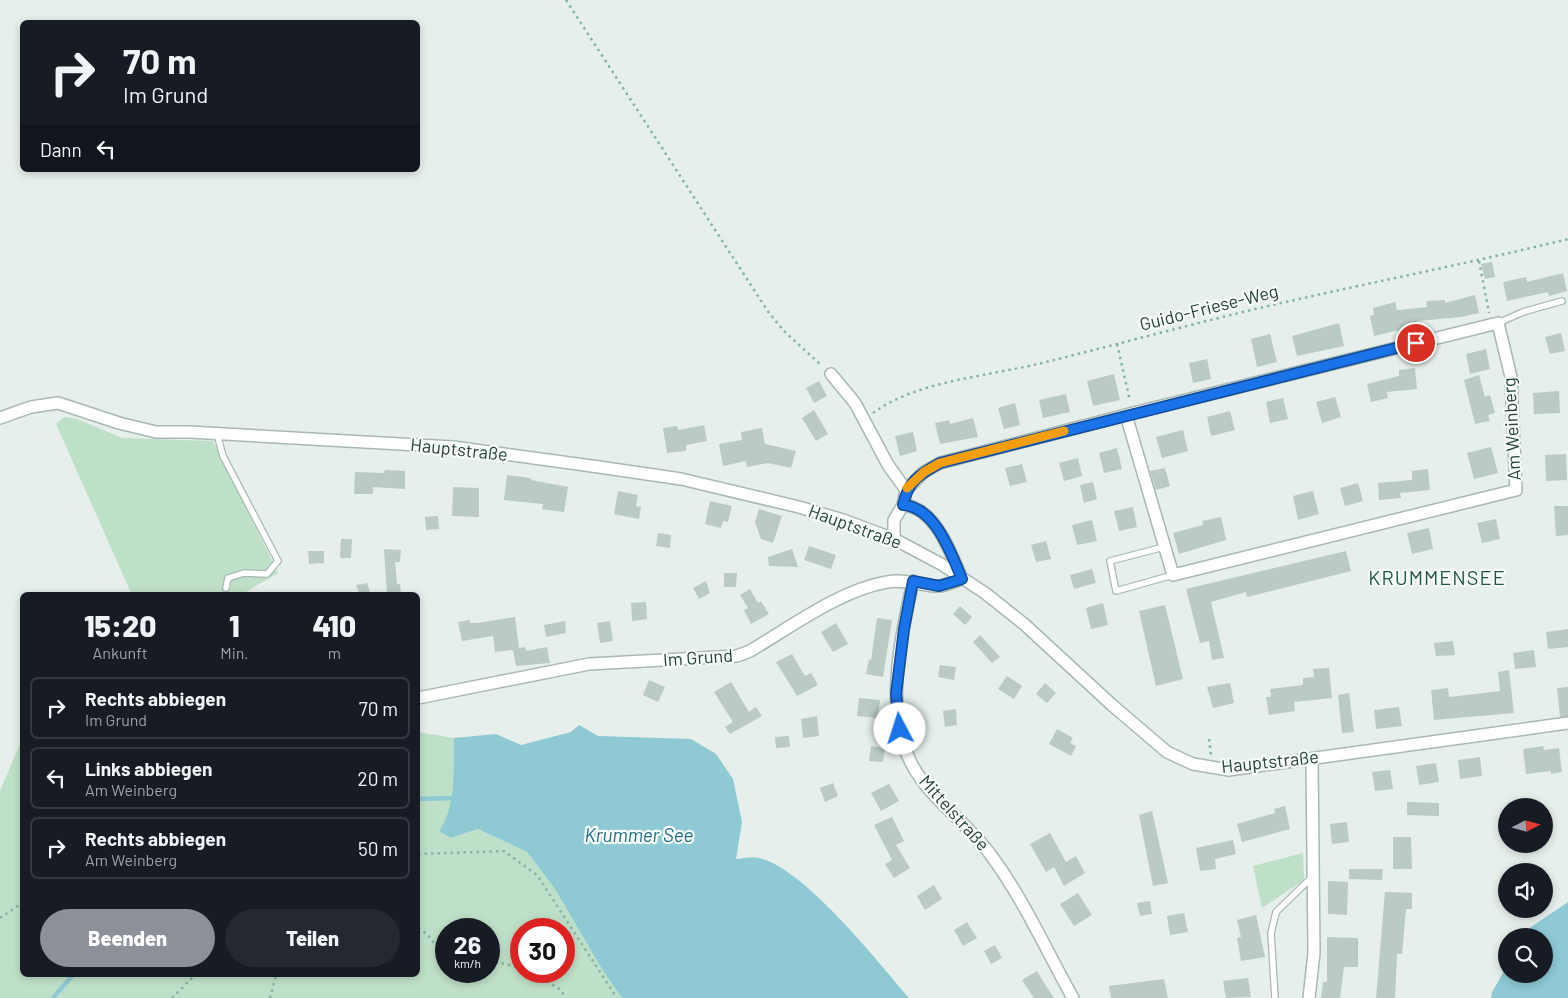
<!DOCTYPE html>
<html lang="de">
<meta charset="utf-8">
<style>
:root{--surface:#171b24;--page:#242831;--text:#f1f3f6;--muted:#9ea1a6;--line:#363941;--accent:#8c9099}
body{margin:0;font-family:Barlow,sans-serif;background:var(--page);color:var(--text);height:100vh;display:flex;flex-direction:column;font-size:19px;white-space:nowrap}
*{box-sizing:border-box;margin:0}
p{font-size:16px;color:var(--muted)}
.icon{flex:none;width:28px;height:28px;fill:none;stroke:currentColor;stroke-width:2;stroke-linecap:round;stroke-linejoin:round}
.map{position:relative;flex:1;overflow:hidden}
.drawer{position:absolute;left:20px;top:592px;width:400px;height:385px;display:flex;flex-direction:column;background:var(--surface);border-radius:8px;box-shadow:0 2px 8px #0003}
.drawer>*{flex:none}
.banner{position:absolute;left:20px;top:20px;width:400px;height:152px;border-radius:8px;box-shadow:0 2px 8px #0003;background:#171b24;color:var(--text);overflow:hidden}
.needle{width:32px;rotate:84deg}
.buttons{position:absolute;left:1498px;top:798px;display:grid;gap:10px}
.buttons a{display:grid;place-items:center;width:55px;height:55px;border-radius:50%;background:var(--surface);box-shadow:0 2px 8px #0003;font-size:25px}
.speed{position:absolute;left:435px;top:918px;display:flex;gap:10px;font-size:25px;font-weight:700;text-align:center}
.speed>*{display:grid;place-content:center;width:65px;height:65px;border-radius:50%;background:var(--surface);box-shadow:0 2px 8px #0003;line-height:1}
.speed small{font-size:12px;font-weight:400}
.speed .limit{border:8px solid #d22;background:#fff;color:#111}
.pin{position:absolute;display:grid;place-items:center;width:42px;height:42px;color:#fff;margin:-21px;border:2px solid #fff;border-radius:50%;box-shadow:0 1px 5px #0007}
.me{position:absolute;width:55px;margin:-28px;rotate:355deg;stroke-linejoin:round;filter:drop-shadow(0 0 4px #0008)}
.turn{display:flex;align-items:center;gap:18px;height:105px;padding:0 20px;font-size:22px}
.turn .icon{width:65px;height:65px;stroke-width:2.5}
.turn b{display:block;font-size:35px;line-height:42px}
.then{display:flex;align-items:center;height:48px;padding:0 20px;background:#0003;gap:10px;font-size:19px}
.eta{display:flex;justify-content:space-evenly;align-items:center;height:85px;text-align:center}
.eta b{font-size:30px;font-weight:800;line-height:35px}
.button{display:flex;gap:10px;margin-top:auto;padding:10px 20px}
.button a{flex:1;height:58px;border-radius:30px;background:var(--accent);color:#fff;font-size:20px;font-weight:800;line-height:58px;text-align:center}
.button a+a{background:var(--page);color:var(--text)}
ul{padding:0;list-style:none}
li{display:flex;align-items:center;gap:15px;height:62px;margin:0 10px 8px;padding:0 10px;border:2px solid var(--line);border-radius:8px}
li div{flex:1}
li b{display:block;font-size:19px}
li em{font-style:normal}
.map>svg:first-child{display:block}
</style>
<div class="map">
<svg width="1568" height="998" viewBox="0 0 1568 998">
<rect width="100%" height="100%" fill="#e6efeb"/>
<path fill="#bfe0c8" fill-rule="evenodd" d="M64,417L77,419L122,438L213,441L278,573L241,595H132L56,424Z
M418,732L454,738C453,768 458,806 440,831L452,838L478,829L527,852L555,889L603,971L622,998H0V791L22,739V975H418ZM446,929H489V971H446ZM521,929H564V971H521Z
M1303,853L1304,880L1262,908L1253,866Z"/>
<path fill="#8ec9d4" d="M579,725L598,736L691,739L716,754L733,779L742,822L736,859C743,859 752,856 759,858C805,869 877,961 909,998H622L603,971L555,889L527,852L478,829L451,838L439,831C457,806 453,768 454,738L496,734L521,745L571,732Z
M1568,902V998H1491L1492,992L1506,968V974H1544V936H1526L1531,927Z"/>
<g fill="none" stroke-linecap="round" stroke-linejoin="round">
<path stroke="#8ec9d4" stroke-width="4.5" d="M418,799L456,798
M53,998L73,975"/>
</g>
<path fill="#bbcac4" d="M1492,262L1495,277L1485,279L1481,264Z
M1563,273L1567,291L1549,296L1548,292L1507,301L1503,282L1526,277L1527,282Z
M1475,295L1479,313L1461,317L1417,321V326L1374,336L1370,316L1374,315L1373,308L1395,302L1397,310L1427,307L1426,301L1445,300V303Z
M1339,323L1344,346L1297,356L1292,336Z
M1561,333L1565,351L1550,354L1545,337Z
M1270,334L1277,362L1257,367L1251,339Z
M1486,349L1490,369L1470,374L1466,354Z
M1207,359L1211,379L1193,383L1189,363Z
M1415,368L1417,389L1387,392L1388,398L1371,402L1367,384L1399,376V370Z
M1114,374L1120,400L1093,406L1087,381Z
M1479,375L1485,397L1490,395L1495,413L1488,415L1490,421L1475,424L1464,380Z
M819,381L827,396L814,403L806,388Z
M1559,391L1560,413L1534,414L1533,393Z
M1066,394L1070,412L1043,418L1039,400Z
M1335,397L1341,417L1322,423L1316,402Z
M1283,398L1288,419L1270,423L1266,402Z
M1015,403L1020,425L1004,429L998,408Z
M814,410L828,434L816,441L802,418Z
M1230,411L1235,430L1211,436L1207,417Z
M973,418L978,437L940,444L935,423L949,420L950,424Z
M704,425L707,441L686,445V451L667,453L663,428L677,426L678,430Z
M762,428L765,444L796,451L791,468L768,463L747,467L746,461L723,466L719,444L742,440L741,432Z
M1183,430L1188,451L1162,458L1156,437Z
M913,432L917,451L900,456L895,436Z
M1491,447L1498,473L1474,479L1467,453Z
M1117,448L1122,469L1104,473L1099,453Z
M1566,454L1567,480L1546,481L1545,455Z
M1078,458L1082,476L1064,481L1059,463Z
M1022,464L1027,482L1010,486L1005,468Z
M1165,468L1170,486L1156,490L1150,471Z
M1428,469L1430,490L1400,493L1401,498L1379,500L1378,483L1412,480V471Z
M385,470L405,471V489L373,487V494H354L355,472L384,473Z
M507,475L531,478V480L568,487L564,512L542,509L543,504L504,500Z
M1093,482L1097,499L1084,503L1080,485Z
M1358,483L1363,501L1345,506L1340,488Z
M453,487L479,488V517L452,516Z
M618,491L638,495L636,506L641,507L639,519L614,514Z
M1313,491L1319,514L1298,520L1293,496Z
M710,501L732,506L728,522L723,521L721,528L705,524Z
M1554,506H1568V535L1556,536Z
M1133,507L1137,527L1119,531L1114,511Z
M759,509L782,516L773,543L761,539L755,522Z
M438,516L439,529L426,530L425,517Z
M1221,517L1226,540L1179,554L1173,533L1203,525L1202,521Z
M1496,519L1500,539L1482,543L1477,523Z
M1092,520L1097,541L1077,545L1072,525Z
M1429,528L1433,549L1412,554L1407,533Z
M658,533L671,535L670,548L656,546Z
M341,539H352L351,558H340Z
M1046,541L1051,559L1036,562L1031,545Z
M809,546L836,555L831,569L804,560Z
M384,549L401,550L400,562H395L397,584H400L401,595H387Z
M792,549L798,567L769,566L768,557Z
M308,551H324V563L309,564Z
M1346,551L1351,571L1247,597L1246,592L1211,602L1224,658L1212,660L1209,641L1200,643L1186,589Z
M1092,569L1096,583L1074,589L1070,575Z
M724,573H737L736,587H724Z
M706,581L710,593L699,599L693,588Z
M367,583L371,595H360L356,585Z
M750,589L758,603L761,601L769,614L751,624L744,610L748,608L740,595Z
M646,602L647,619L632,621L631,603Z
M1103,603L1108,625L1091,629L1086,608Z
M1165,605L1183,679L1156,686L1139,611Z
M960,606L972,617L965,625L953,614Z
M515,617L519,648L525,647L526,651L547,647L550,663L516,666L513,650L495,652L493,636L462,641L458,622L470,620V623H477Z
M877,618L892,620L883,677L866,674L869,659L871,660Z
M565,621L566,633L546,637L544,625Z
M610,621L613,641L600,643L597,623Z
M836,623L848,644L833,652L821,632Z
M1568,629V647L1548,649L1546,632Z
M980,635L1000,657L992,663L973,642Z
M1453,641L1455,655L1436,656L1434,643Z
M1534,650L1536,667L1515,669L1513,653Z
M792,654L805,676L811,673L818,685L797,696L776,662Z
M940,665L956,667L954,680L938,677Z
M1329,668L1332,698L1294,702L1295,711L1269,715L1266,697H1271L1270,689L1303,685V678L1314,677L1313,669Z
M1509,670L1514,713L1434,720L1431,690L1448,688L1449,697L1500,691L1498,672Z
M1007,676L1022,686L1014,699L998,689Z
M649,680L665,687L658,702L643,695Z
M731,682L749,712L756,707L762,716L730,734L725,727L733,722L714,692Z
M1045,683L1056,693L1047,703L1036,694Z
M1230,683L1234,703L1213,708L1207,687Z
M1568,687V716L1560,717L1557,688Z
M1349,693L1354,732L1342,733L1338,695Z
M859,698L880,700L878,718L857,716Z
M1399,707L1402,726L1376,729L1374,710Z
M956,709L957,725L945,727L943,711Z
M817,716L819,736L803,738L801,719Z
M1057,729L1073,738L1070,743L1076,746L1071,756L1049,744Z
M789,736L790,747L776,748L775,737Z
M871,746L885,748L883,762L869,761Z
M1543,746L1544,750L1559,748L1562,772L1551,774V771L1526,774L1523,749Z
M1480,757L1482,776L1460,779L1458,760Z
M1436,763L1439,782L1419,785L1416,766Z
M1390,770L1393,789L1375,791L1372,772Z
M833,783L838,796L825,802L820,788Z
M889,784L899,801L881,811L871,793Z
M1407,802L1439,803V816L1407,815Z
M1285,806L1290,829L1242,842L1237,824L1275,813L1274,809Z
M1152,811L1168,883L1153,886L1139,815Z
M892,817L904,841L896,845L910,868L894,878L885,864L892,860L874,825Z
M1347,822L1349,842L1332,844L1330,824Z
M1050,833L1066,862L1076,856L1085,873L1064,886L1054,867L1046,872L1030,844Z
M1393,837H1411L1412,869H1393Z
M1233,840L1236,854L1215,859L1216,869L1200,871L1196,848Z
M1349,869H1383L1382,880L1349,879Z
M1328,881L1348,882L1347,915L1328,914Z
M934,885L942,899L925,910L917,896Z
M1385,892L1412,893V909H1406L1402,954H1397L1395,998H1376Z
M1078,893L1092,915L1074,926L1060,904Z
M1150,901L1152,914L1140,916L1137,903Z
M1184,913L1188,932L1170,935L1167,916Z
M1256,915L1265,957L1241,961L1237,938L1241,937L1237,920Z
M967,922L977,938L963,946L954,930Z
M1327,937L1358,938V967H1344L1340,998H1321L1323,982H1327Z
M995,945L1002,958L991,964L984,951Z
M1037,971L1043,981L1054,998H1034L1022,980Z
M1248,978L1251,997L1226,998L1223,981Z
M1164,979L1168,998H1111L1109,986Z"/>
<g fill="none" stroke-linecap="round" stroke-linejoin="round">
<g stroke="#a8b8b2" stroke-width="8">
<path id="lane" d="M1498,323L1523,312L1562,301
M217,434L223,456L278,561L267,574L244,573L228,578L226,588
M1164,547L1110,561L1116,591L1173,575
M1275,998L1271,933L1276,912L1312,877"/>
</g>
<g stroke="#a8b8b2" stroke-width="14">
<path id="street" d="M831,374L855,403L888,465L906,490
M0,418L31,407L58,403L119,423L156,432H189L453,447L599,467L681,479L799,507L843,520L894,539L941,564L985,593L1024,624L1112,705L1167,752L1193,764L1229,770L1568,723
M903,505C935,507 951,553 962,579
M894,539V520L903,505L906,490L924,472L940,463L1126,415L1133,413L1498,323L1511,377L1516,490L1173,575L1126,415
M913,581C900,643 880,724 921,779C941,807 970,826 990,854C1023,898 1046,950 1073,998
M418,698L589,664L737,656L750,651C791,627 840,590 887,582C904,578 924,587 940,586C947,585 955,581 962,579
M1309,998L1314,953L1312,759"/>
</g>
<path stroke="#86b3a5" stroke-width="2.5" stroke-dasharray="2.5 4" stroke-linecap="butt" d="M566,0L769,313L784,331L822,366
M1479,261L1489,313
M1117,344L1130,401
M873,413C916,381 989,376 1042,363C1127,342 1213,318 1299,299C1388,279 1479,261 1568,239
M1209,739L1211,755
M418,854L504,851L537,875L617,998
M0,918L22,903
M418,928L427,934L446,958
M489,960L521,968
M530,971L561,990L565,998
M172,998L195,975
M270,998L276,975"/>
<use href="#lane" stroke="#fff" stroke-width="5.5"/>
<use href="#street" stroke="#fff" stroke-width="11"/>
</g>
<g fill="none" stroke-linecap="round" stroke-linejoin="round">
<g stroke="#114b97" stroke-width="12">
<path id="route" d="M900,729L896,694L904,629L913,581L939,586L962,579C951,553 935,507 903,505C908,481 920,474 940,463L1416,343"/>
</g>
<use href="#route" stroke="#1a73e8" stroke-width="9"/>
<path stroke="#f59e0b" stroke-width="9" d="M907,488L924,472L940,463L1064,431"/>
</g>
<g text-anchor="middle" stroke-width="4.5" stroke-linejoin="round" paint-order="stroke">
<g font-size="18" fill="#24423a" stroke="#f7fbf9">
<text transform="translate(1209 308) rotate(-14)" y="6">Guido-Friese-Weg</text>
<text transform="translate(1512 429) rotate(-93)" y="6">Am Weinberg</text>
<text transform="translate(459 450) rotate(6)" y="6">Hauptstraße</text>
<text transform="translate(855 527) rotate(20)" y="6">Hauptstraße</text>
<text transform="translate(698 658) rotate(-4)" y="6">Im Grund</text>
<text transform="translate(1270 762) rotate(-6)" y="6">Hauptstraße</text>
<text transform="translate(954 813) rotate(48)" y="6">Mittelstraße</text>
</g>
<g font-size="19" font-style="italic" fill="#1c6f80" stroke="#f7fbf9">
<text x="639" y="842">Krummer See</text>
</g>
<g font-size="20" letter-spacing="1" fill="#1f5548" stroke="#f7fbf9">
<text x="1437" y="585">KRUMMENSEE</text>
</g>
</g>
</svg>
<div class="buttons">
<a><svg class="needle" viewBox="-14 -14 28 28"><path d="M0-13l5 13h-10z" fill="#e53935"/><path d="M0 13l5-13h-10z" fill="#9ea1a6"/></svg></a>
<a><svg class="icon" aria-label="sound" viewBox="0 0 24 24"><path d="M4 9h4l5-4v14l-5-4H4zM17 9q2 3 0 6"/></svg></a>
<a><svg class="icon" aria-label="search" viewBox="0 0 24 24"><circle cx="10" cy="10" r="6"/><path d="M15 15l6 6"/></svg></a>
</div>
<div class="speed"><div>26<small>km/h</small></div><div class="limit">30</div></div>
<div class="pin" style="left:1416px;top:343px;background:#d93025"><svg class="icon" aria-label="arrive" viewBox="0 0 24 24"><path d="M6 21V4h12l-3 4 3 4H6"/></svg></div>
<svg class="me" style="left:900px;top:729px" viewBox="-20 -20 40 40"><circle r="19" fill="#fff"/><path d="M0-13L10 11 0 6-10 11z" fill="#1a73e8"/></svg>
<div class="banner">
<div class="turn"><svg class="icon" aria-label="right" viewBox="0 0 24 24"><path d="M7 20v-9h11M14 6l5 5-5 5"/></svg><div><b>70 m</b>Im Grund</div></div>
<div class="then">Dann<svg class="icon" aria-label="left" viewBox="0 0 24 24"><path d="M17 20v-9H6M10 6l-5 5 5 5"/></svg></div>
</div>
<section class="drawer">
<div class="eta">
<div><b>15:20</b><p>Ankunft</p></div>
<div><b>1</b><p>Min.</p></div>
<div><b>410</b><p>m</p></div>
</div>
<ul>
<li><svg class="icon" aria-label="right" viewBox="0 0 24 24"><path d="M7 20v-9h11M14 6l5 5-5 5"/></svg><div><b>Rechts abbiegen</b><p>Im Grund</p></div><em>70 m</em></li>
<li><svg class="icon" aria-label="left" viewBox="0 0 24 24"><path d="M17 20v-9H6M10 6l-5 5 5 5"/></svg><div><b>Links abbiegen</b><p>Am Weinberg</p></div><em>20 m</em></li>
<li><svg class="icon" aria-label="right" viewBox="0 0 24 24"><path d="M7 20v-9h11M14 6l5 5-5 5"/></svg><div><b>Rechts abbiegen</b><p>Am Weinberg</p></div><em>50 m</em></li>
</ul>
<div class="button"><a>Beenden</a><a>Teilen</a></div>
</section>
</div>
